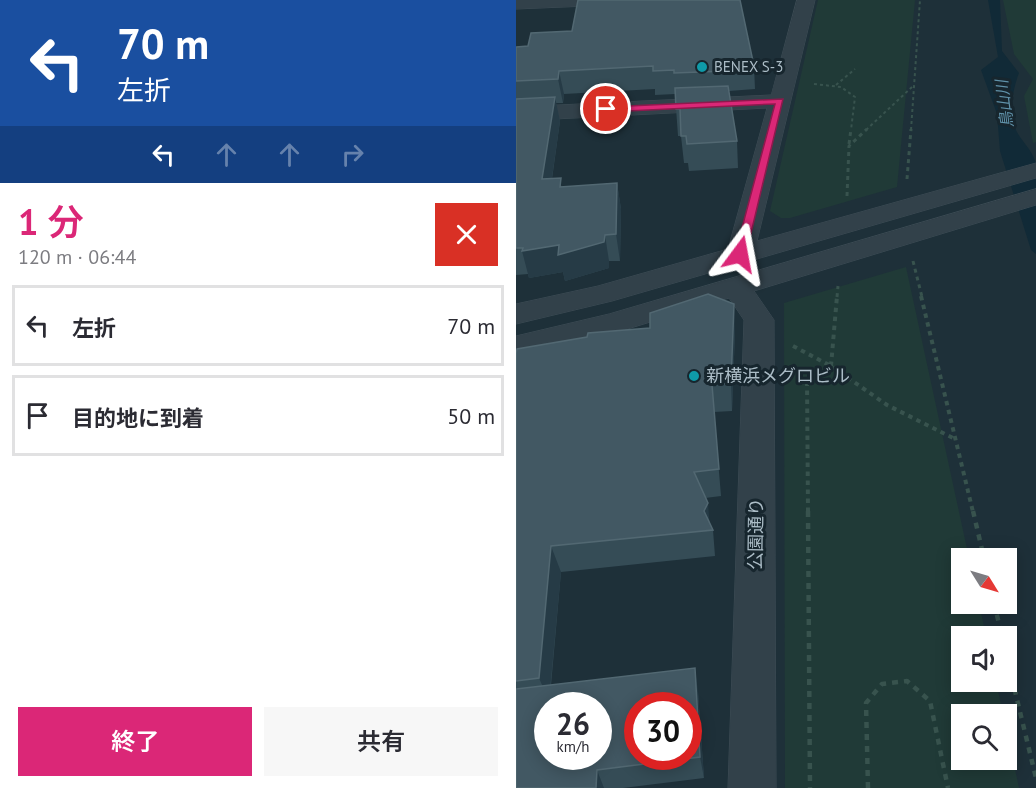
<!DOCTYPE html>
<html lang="ja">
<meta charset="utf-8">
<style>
:root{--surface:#fff;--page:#f7f7f7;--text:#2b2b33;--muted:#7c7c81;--line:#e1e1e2;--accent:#db2777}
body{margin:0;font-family:"PT Sans","Noto Sans JP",sans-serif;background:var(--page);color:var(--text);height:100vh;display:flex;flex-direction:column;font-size:22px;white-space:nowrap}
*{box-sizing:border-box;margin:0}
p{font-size:20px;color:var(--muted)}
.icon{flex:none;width:33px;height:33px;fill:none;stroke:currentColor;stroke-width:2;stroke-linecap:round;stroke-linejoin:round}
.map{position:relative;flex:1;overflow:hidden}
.side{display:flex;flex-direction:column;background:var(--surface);width:516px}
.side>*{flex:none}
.top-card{background:#1a4fa0;color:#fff;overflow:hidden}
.needle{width:39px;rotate:127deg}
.controls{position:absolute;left:435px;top:548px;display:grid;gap:12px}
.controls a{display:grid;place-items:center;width:66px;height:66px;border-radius:0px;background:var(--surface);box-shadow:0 3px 15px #0003;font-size:30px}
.speed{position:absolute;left:18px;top:692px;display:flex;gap:12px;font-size:30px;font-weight:700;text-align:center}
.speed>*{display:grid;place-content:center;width:78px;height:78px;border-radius:50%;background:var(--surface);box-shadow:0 3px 15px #0003;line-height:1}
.speed small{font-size:15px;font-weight:400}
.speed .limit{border:9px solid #d22;background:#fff;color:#111}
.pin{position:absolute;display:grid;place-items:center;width:51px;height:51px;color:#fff;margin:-26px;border:3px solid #fff;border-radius:50%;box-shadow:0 2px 6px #0007}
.me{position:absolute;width:66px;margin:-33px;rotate:13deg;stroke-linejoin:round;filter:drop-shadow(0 0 4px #0008)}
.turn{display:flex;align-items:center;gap:21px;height:126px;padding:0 18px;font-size:27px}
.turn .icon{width:78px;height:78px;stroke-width:2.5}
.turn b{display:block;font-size:42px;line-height:51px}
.lanes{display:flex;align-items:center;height:57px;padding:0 18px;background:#0003;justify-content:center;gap:30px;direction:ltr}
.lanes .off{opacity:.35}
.round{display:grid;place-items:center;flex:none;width:63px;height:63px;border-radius:0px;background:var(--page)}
.head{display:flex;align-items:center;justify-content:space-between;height:102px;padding:0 18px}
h1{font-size:36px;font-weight:600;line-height:45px;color:var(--accent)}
.button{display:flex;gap:12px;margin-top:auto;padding:12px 18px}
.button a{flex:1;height:69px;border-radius:0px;background:var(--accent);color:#fff;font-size:24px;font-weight:600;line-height:69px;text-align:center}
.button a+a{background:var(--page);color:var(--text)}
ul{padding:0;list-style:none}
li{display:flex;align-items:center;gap:18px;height:81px;margin:0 12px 9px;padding:0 6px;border:3px solid var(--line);border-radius:0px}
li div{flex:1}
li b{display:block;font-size:22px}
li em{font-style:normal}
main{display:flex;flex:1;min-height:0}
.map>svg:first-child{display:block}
</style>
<main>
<section class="side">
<div class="top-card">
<div class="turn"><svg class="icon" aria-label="left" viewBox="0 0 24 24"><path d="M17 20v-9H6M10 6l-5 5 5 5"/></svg><div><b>70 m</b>左折</div></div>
<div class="lanes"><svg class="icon" aria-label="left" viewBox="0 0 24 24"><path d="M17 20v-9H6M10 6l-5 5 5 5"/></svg><svg class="icon off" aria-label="ahead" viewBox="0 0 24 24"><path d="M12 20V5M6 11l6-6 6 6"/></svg><svg class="icon off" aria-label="ahead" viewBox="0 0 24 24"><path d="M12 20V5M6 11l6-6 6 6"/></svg><svg class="icon off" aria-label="right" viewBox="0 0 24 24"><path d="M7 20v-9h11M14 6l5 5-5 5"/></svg></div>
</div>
<div class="head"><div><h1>1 分</h1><p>120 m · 06:44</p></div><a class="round" style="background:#d93025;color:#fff"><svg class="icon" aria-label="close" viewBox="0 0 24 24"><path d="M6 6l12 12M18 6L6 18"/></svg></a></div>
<ul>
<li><svg class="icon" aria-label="left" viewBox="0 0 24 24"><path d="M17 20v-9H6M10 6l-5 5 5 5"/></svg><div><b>左折</b></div><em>70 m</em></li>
<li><svg class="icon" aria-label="arrive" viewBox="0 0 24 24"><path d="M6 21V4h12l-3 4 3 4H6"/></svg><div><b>目的地に到着</b></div><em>50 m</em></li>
</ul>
<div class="button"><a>終了</a><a>共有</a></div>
</section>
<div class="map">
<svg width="520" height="788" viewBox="0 0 520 788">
<rect width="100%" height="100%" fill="#1e3039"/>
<path fill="#203a37" d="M302,0H399L381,187L274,218H265L254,211Z
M487,0H520V142L517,143L508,96L517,79L498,54Z
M390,267L453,558H446V603H463L470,636H446V681H480L487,714H446V759H490L491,731L503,788H269L268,303Z"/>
<path fill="#112a37" d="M472,0H484L486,51L503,73C496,91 493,111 500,130C505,141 515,148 520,163V254L515,250L484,151L481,114L465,70L482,57Z"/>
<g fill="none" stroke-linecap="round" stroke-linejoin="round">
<g stroke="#3e4d56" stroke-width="1">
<path id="minor" d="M0,0H104L95,5L0,9Z
M281,0H299L241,241L520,163V178L96,301L0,324V304L82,286L212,249L251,108L0,121V107L255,95Z
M520,189V205L238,291L258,320L260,788H212L228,320L213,298L108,330L0,358V336L93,314Z"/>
</g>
<path stroke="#38534e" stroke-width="2" stroke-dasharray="3 3" stroke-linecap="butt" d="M298,84L325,87L339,97L335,130
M320,85L339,69
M350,130L396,87
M395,130L404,0"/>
<path stroke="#38534e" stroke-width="3" stroke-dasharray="4 4" stroke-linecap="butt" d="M333,144L335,129
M391,179L395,129
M331,196L333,146L351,129
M397,261L406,297
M321,297L322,286"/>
<path stroke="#38534e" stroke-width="4" stroke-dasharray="4.5 4.5" stroke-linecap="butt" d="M405,296L457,512
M277,346L315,366L371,405L439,439
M315,366L321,296
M292,512L291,379L315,366"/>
<path stroke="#38534e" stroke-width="4.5" stroke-dasharray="6 6" stroke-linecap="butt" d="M292,511L294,788
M457,511L468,558
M478,603L486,636
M490,654L520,778
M352,788L350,703L366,684L391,681L414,701L432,788"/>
<use href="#minor" fill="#32414a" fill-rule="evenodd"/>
</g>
<path fill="#354c56" d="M56,31L238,66L239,89L213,91L221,141L222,168L173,171L172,163H168L165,136H162L159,94L139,95V89L48,94L47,103H40L44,121L36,179L47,187L101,183L105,209L104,261H93V268L49,281L47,272L13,278L12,274L0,275V47L12,46Z
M219,331L216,411L198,412L205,496L189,498L194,525L197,530L199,556L45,572L35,685L182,692L188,778L107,788H0V353Z"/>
<path fill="#263b46" d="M43,71L48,94L47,103L42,79Z
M39,97L44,121L32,205L26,179Z
M101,183L105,209L104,261L100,234Z
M89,235L93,261V268L49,281L47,272L13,278L6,251Z
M218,304L219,331L216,411L215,383Z
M192,503L194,530L188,511Z
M35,546L45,572L33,701L23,678Z
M179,668L182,692L188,778L184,757Z
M81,770L88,788H80Z"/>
<path fill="#425863" stroke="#526872" stroke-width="1.5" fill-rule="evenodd" d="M62,0H224L238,66L209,67L210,71L158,73V70L137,71V66L43,71L42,79L0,81V47L12,46L15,33L56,31Z
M212,86L221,141L171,144L170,136H165L164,109H160L159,88Z
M39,97L26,179L45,178L44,187L101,183L100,234L89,235L88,242L42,255L43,245L6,251L7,248H0V99Z
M192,294L218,304L215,383L196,385L203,469L178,472L192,503L188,511L197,530L35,546L23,678L0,681V353L1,349L71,337L72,333L134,328V313Z
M179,668L184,757L81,770L80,788H0V689ZM32,705H82V756H32ZM122,705H172V756H122Z"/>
<path fill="#db2777" stroke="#8e194d" stroke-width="1.5" d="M267,99L230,254L224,258L219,254L259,104L90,112L85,109L90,107Z"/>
<g fill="#0f9aa8" stroke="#17262e" stroke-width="2">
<circle cx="186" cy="67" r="6"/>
<circle cx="178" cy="376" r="6"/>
</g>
<g text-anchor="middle" stroke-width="6" stroke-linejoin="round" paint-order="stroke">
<g font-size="15" fill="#acbdc7" stroke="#17262e" text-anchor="start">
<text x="198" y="72">BENEX S-3</text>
</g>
<g font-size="16" font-style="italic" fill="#6092aa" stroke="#17262e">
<text transform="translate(488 104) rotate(-97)" y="6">鳥山川</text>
</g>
<g font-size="18" fill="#acbdc7" stroke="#17262e" text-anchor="start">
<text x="190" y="382">新横浜メグロビル</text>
</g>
<g font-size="18" fill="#acbdc7" stroke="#17262e">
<text transform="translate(240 534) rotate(-89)" y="6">公園通り</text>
</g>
</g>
</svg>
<div class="controls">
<a><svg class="needle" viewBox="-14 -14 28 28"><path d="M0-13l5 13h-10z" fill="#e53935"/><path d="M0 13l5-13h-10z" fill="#7c7c81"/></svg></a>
<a><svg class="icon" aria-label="sound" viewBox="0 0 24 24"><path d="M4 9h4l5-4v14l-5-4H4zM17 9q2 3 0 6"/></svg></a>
<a><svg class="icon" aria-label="search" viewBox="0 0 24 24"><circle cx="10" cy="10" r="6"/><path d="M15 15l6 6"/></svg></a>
</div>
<div class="speed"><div>26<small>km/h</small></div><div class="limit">30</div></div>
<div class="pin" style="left:90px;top:109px;background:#d93025"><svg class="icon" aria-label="arrive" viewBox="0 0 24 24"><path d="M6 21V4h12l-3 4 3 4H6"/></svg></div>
<svg class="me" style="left:224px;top:254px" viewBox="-20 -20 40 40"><path d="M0-17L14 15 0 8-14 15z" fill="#db2777" stroke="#fff" stroke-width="4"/></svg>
</div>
</main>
